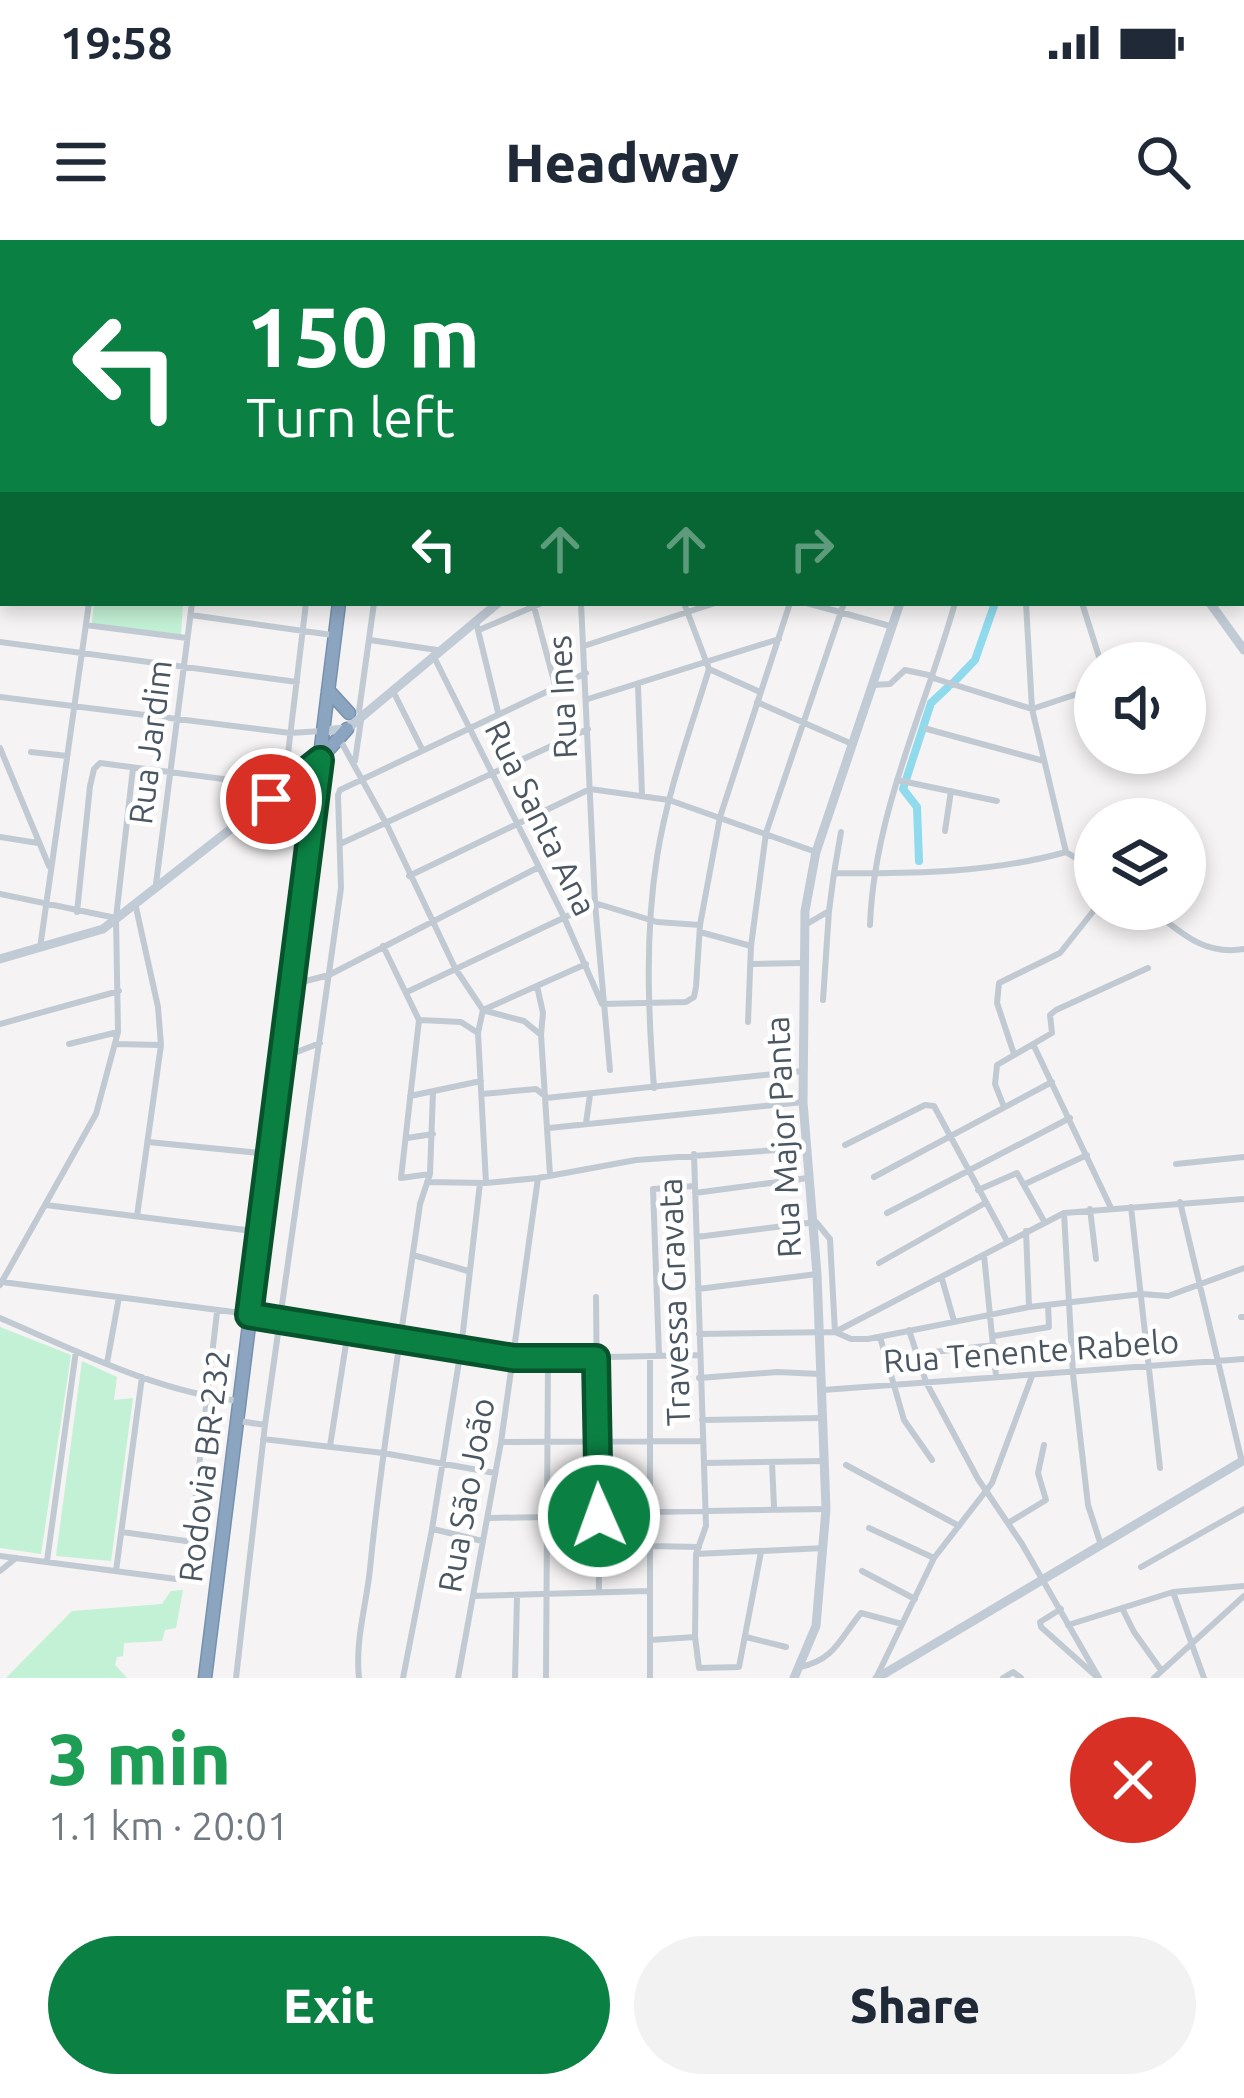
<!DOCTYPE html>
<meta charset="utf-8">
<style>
:root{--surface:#fff;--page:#f2f2f3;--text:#1f2937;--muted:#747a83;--accent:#0b8043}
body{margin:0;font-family:Ubuntu,sans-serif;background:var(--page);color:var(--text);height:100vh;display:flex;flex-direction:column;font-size:45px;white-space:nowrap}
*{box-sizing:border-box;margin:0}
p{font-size:39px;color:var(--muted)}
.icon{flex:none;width:66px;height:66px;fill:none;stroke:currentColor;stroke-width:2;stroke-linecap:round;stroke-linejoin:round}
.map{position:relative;height:1438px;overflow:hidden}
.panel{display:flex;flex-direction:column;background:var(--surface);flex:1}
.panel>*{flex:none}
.guide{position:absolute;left:0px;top:0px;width:1245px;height:366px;box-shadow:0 6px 18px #0003;background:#0b8043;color:#fff;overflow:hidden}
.tools{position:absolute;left:1074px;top:402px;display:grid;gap:24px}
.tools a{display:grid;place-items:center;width:132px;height:132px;border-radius:50%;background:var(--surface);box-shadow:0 6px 18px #0003;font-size:60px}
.pin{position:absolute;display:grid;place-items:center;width:102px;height:102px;color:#fff;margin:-51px;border:6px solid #fff;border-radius:50%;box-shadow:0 3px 12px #0007}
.me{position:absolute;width:132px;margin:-66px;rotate:358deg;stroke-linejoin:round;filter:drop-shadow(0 0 9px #0008)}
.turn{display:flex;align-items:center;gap:42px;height:252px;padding:0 48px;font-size:54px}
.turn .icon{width:156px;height:156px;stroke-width:2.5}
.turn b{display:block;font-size:84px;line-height:102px}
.lanes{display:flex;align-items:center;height:114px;padding:0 48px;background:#0003;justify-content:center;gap:60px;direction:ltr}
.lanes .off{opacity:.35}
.round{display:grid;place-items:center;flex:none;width:126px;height:126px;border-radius:63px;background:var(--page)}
.overview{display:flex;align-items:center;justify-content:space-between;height:204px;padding:0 48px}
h1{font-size:72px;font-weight:800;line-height:90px;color:#1e9e55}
.action{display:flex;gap:24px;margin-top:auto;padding:24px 48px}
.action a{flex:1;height:138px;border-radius:72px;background:var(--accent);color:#fff;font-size:48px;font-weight:800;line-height:138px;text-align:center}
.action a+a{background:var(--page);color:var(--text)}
.status{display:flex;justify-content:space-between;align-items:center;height:84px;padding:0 60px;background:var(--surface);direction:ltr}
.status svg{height:33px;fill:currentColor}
header{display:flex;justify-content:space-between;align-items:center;height:156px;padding:0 48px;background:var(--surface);font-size:54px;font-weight:800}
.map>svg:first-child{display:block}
</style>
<div class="status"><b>19:58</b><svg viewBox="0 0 49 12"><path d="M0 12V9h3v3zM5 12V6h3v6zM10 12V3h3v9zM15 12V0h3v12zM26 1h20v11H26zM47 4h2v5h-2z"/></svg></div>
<header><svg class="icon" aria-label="menu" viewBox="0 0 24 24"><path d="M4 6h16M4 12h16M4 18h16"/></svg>Headway<svg class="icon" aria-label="search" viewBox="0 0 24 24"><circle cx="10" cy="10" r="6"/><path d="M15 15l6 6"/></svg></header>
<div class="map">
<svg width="1244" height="1438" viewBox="0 0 1244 1438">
<rect width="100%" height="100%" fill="#f5f3f3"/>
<path fill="#c3f1d5" d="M94,363L183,365L181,395L92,383Z
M0,1087L71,1115L41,1314L0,1308Z
M82,1121L117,1137L114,1160L133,1158L111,1321L56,1316Z
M183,1350L176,1388L165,1390L162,1401L124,1403L123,1416L117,1417L115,1425L127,1438H6L72,1371L162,1364L171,1351Z"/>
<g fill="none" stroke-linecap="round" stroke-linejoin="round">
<path stroke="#90daee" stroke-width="8" d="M1087,0L1088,3
M952,444L975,420L995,363
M919,621L917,567L903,549L931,463L948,447"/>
<g stroke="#7690ad" stroke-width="15">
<path id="highway" d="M385,3V0
M328,450L349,473
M320,519L347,489
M205,1438L339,363"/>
</g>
<path stroke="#c1cad2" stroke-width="6" d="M183,0V3
M710,0L711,3
M944,0L945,3
M1080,0V3
M1093,0V3
M1187,0L1188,3
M116,3V0
M236,3L237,0
M279,3L287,2
M347,3V0
M683,3L688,0
M779,3L783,0
M832,3V0
M918,3L925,0
M954,3L961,0
M1212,3L1213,0
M0,103L3,101
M0,141H3
M0,191L3,192
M1242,194L1244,195
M0,242H3
M1242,249L1244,248
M0,298H3
M1242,338L1244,341
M0,352H3
M533,363L555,445
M581,363L595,663L610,830
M684,363L709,429L760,452
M807,363L890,386
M1026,363L1032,469L1066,612
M1082,363L1101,423
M191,375L332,395
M476,382L498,472
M86,385L187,398
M479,390L542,363
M370,400L437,410
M0,402L297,442
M584,406L715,363
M433,415L563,675L602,764L686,762L694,757L696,747L700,685L720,577L790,363
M933,438L1032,469L1095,448
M872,445L890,444L905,430L933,436
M638,446L642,554
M394,453L422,509
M0,457L290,493L322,491
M588,459L779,399
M757,462L852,504
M359,471L374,363
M927,489L1044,521
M339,498L387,585L455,728L483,770
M0,508L49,626
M31,512L67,516
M355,521L361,480
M897,540L997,561
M945,591L951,551
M0,597L38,603
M340,604L588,489
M1066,612L1095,630
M834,633L841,592
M409,636L590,549L669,560L816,612
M156,644L192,363
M0,654L116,678
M135,663L158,767L161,805L137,976
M1151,669C1180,692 1204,716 1244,709
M77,672L90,546L94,529L100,523L284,547L306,363
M805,685L829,671L834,633C911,634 992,633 1066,612
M870,685C874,573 925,470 955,363
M700,692L751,706
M383,706L419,780L401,938L430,934
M40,708L89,363
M752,724L802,723
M294,744L329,735L539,627
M537,746L543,773L541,795L550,935
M407,752L595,663L657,682L700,685
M823,760L829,671
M483,770L478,793L486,943
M483,770L586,724
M486,771L524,781L541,795
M420,780L461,782L478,793
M748,782L751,706L766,593L844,363
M0,784L119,751
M69,804L118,792
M116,804L161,805
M1034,806L1111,968
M1014,814L997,763L999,743L1060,713L1095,669
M284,817L320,803
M654,848C648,770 645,694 657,617C667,553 690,491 709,429
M482,854L536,849L544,855
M410,856L481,841
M546,858L803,831
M1004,867L995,844L997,825L1052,793L1050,775L1056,770L1148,728
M586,883L590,855
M549,888L803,862
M407,898L433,894
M148,902L270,914
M845,905L925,865L934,866L1007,1001
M694,914L706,1286L696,1314L695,1397L699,1428L739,1427L761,1312
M1176,924L1244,917
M874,937L1052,842
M427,942L486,943L538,938L636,920L806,908
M1025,944L1087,915
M978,950L1017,933L1044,981
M695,953L808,938
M1180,962L1242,1222
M46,965L261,992
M1131,967L1160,1228
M1090,969L1096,1019
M887,973L1070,878
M1064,973L1073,1134L1088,1265L1101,1305
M1026,991L1029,1066
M697,997L816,982L830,999L835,1092L851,1099H868L1029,1067L1142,1054L1168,1056L1244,1028
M413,1015L468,1031
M984,1015L996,1136
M879,1023L985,963
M942,1039L954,1081
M2,1042L249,1074L514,1119L700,1115
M0,1045L96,874L118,792L116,678L133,528
M698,1049L817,1034
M596,1057L599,1352
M1241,1077H1244
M0,1078C77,1111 155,1151 239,1161
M909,1090L926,1142L978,1239L1022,1304L1099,1438
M699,1094L835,1092L1064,973L1244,959
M994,1096L1049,1087L1048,1065
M880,1097L904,1180L932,1220
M917,1114L994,1105
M659,1115L653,949L695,946
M650,1116V1438
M107,1123L119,1057
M699,1138L777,1132L820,1134
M823,1150L1244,1119
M702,1180L823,1178
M239,1181L265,1185
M263,1199L383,1213L495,1233
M501,1202L701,1201
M330,1206L348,1091
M704,1223L825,1221
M772,1223L774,1267
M846,1225L959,1286
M650,1272L826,1269
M489,1278L600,1276
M1008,1283L1046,1260L1038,1233L1044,1205
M869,1288L934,1318
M433,1289L482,1301
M122,1292L193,1302
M650,1306L699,1307
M696,1314L824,1308
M0,1316L176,1339L187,1331L217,1072
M47,1321L76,1111
M1141,1327L1244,1269
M0,1331L16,1318
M116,1331L142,1137
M862,1331L915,1359
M1173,1352L1204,1438
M473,1356L649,1351
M1122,1368L1134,1392L1161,1430
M1061,1369L1040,1382L1041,1387L1097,1437
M1068,1385L1173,1352L1244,1346
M746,1397L786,1407
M650,1400L695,1397
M800,1427C835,1420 840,1398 861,1373L902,1384
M878,1434L934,1318L992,1243L1032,1136
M236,1438L265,1185L341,648L338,555L340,550L586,433
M359,1438C355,1400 366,1367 370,1329C382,1207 403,1086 420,964L430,934L433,852
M403,1438L432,1289L461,1109L480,943
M458,1438L501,1202L538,938
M515,1438L517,1357
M546,1438L548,1118
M1003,1438L1013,1432L1021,1438
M1154,1438L1244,1356"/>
<path stroke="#c1cbd6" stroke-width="9" d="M1020,0L1021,3
M895,3L896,0
M1242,126H1244
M1210,363L1244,410
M322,491L347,489L498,363
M0,719L103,689L319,520
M794,1438L816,1386L826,1269L817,1034L803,862L805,671L816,612L900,363
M877,1438L1244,1220"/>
<use href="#highway" stroke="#8ba5c1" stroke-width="12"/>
</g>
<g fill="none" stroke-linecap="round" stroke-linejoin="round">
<g stroke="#07532c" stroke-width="30">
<path id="route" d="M271,559L320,520L249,1075L514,1118H596L599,1276"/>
</g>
<use href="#route" stroke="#0b8043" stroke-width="21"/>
</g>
<g text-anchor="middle" stroke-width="9" stroke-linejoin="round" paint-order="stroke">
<g font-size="33" fill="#4a5661" stroke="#fff">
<text transform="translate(562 457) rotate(-93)" y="12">Rua Ines</text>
<text transform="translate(150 502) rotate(-83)" y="12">Rua Jardim</text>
<text transform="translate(541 578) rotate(64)" y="12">Rua Santa Ana</text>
<text transform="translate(783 897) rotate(-93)" y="12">Rua Major Panta</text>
<text transform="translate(674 1062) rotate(-92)" y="12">Travessa Gravata</text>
<text transform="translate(1031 1111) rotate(-4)" y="12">Rua Tenente Rabelo</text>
<text transform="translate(204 1226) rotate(-83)" y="12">Rodovia BR-232</text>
<text transform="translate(466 1255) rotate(-80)" y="12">Rua São João</text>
</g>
</g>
</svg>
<div class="tools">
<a><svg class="icon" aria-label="sound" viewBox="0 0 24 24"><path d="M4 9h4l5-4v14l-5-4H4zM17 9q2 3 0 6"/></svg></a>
<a><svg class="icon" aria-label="layers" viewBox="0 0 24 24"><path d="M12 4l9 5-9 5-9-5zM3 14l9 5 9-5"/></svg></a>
</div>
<div class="pin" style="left:271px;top:559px;background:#d93025"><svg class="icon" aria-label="arrive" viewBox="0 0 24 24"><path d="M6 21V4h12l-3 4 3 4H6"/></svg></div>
<svg class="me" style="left:599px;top:1276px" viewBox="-20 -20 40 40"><circle r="17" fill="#0b8043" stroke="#fff" stroke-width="3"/><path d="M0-11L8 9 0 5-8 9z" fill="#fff"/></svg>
<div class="guide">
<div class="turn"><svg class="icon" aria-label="left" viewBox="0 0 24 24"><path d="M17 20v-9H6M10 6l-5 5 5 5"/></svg><div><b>150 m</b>Turn left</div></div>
<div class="lanes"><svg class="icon" aria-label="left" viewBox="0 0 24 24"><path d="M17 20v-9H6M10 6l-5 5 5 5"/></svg><svg class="icon off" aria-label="ahead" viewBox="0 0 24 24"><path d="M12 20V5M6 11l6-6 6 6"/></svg><svg class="icon off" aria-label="ahead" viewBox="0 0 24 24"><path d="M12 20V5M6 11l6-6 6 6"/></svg><svg class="icon off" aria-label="right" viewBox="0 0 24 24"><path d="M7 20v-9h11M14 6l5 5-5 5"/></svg></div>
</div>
</div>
<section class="panel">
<div class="overview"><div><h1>3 min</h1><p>1.1 km · 20:01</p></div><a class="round" style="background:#d93025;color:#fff"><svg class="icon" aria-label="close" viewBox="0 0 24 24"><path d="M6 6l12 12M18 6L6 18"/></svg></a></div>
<div class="action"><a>Exit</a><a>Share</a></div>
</section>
